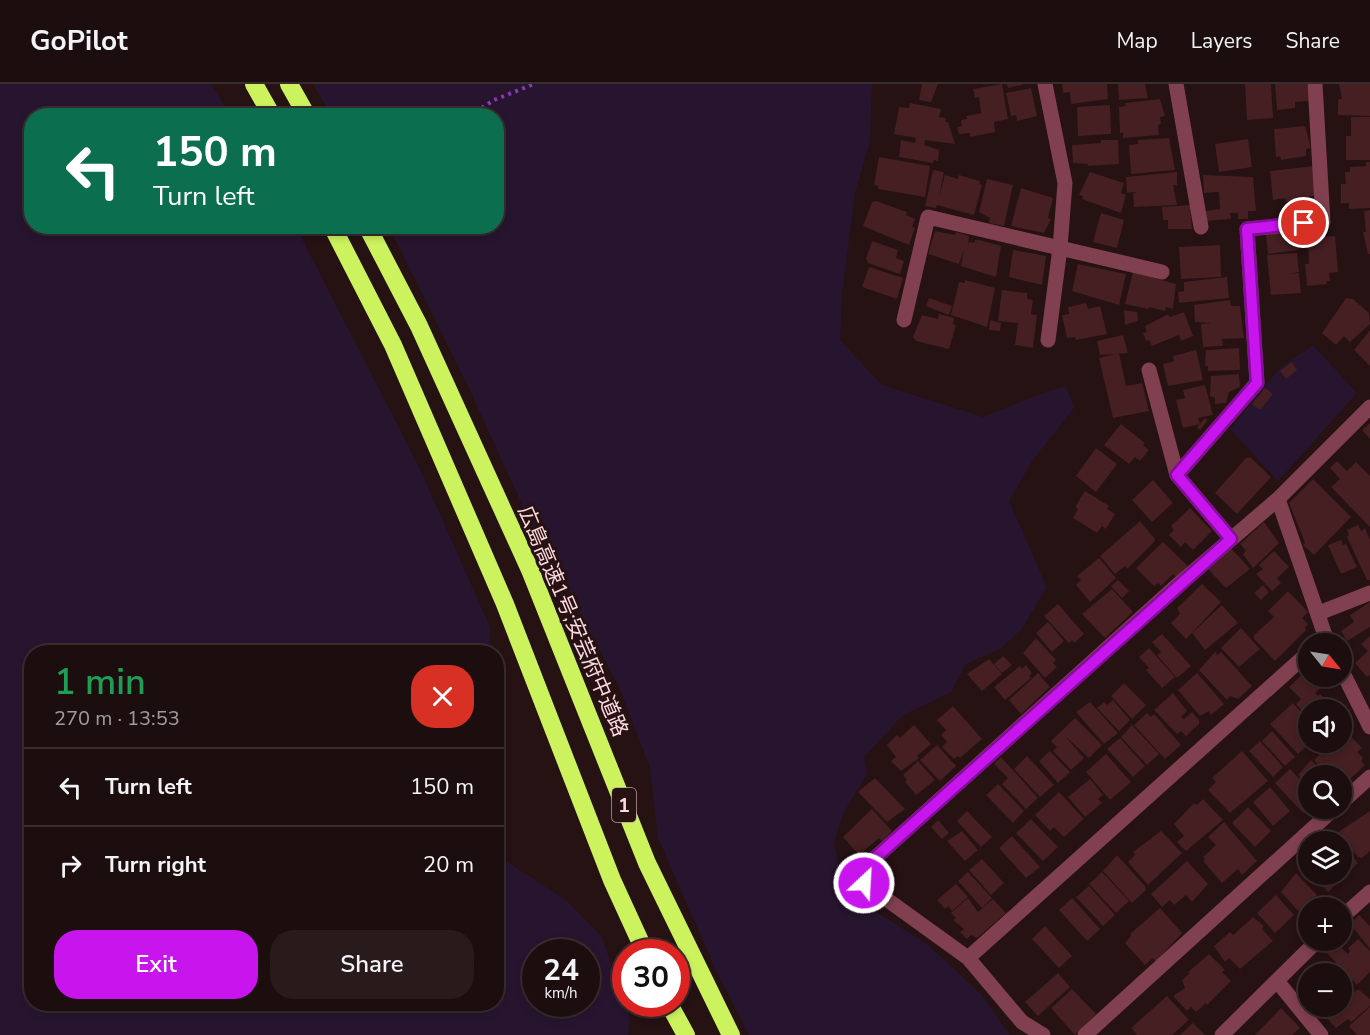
<!DOCTYPE html>
<meta charset="utf-8">
<style>
:root{--surface:#1c0d0e;--page:#291b1c;--text:#f1f3f6;--muted:#a09c9e;--line:#3a2d2e;--accent:#c915ed}
body{margin:0;font-family:"Nunito Sans","Noto Sans JP",sans-serif;background:var(--page);color:var(--text);height:100vh;display:flex;flex-direction:column;font-size:22px;white-space:nowrap}
*{box-sizing:border-box;margin:0}
p{font-size:20px;color:var(--muted)}
.icon{flex:none;width:33px;height:33px;fill:none;stroke:currentColor;stroke-width:2;stroke-linecap:round;stroke-linejoin:round}
.map{position:relative;flex:1;overflow:hidden}
.details{position:absolute;left:24px;top:561px;width:480px;height:366px;display:flex;flex-direction:column;background:var(--surface);border-radius:24px;box-shadow:0 3px 9px #0003,0 0 0 2px var(--line)}
.details>*{flex:none}
.top-card{position:absolute;left:24px;top:24px;width:480px;height:126px;border-radius:24px;box-shadow:0 3px 9px #0003,0 0 0 2px var(--line);background:#0b6e4f;color:#fff;overflow:hidden}
.needle{width:39px;rotate:120deg}
.buttons{position:absolute;left:1298px;top:549px;display:grid;gap:12px}
.buttons a{display:grid;place-items:center;width:54px;height:54px;border-radius:50%;background:var(--surface);box-shadow:0 3px 9px #0003,0 0 0 2px var(--line);font-size:30px}
.speed{position:absolute;left:522px;top:855px;display:flex;gap:12px;font-size:30px;font-weight:700;text-align:center}
.speed>*{display:grid;place-content:center;width:78px;height:78px;border-radius:50%;background:var(--surface);box-shadow:0 3px 9px #0003,0 0 0 2px var(--line);line-height:1}
.speed small{font-size:15px;font-weight:400}
.speed .limit{border:9px solid #d22;background:#fff;color:#111}
.pin{position:absolute;display:grid;place-items:center;width:51px;height:51px;color:#fff;margin:-26px;border:3px solid #fff;border-radius:50%;box-shadow:0 2px 6px #0007}
.me{position:absolute;width:66px;margin:-33px;rotate:25deg;stroke-linejoin:round;filter:drop-shadow(0 0 4px #0008)}
.turn{display:flex;align-items:center;gap:21px;height:126px;padding:0 30px;font-size:27px}
.turn .icon{width:78px;height:78px;stroke-width:2.5}
.turn b{display:block;font-size:42px;line-height:51px}
.round{display:grid;place-items:center;flex:none;width:63px;height:63px;border-radius:24px;background:var(--page)}
.overview{display:flex;align-items:center;justify-content:space-between;height:102px;padding:0 30px}
h1{font-size:36px;font-weight:600;line-height:45px;color:#1e9e55}
.action{display:flex;gap:12px;margin-top:auto;padding:12px 30px}
.action a{flex:1;height:69px;border-radius:24px;background:var(--accent);color:#fff;font-size:24px;font-weight:600;line-height:69px;text-align:center}
.action a+a{background:var(--page);color:var(--text)}
ul{padding:0;list-style:none}
li{display:flex;align-items:center;gap:18px;height:78px;padding:0 30px;border-top:2px solid var(--line)}
li div{flex:1}
li b{display:block;font-size:22px}
li em{font-style:normal}
header{display:flex;align-items:center;gap:36px;box-sizing:border-box;height:84px;padding:0 30px;background:var(--surface);border-bottom:2px solid var(--line)}
header strong{font-size:28px}
nav{display:flex;gap:33px;margin-inline-start:auto;font-size:21px}
.map>svg:first-child{display:block}
</style>
<header>
<strong>GoPilot</strong>
<nav><a>Map</a><a>Layers</a><a>Share</a></nav>
</header>
<div class="map">
<svg width="1370" height="951" viewBox="0 0 1370 951">
<rect width="100%" height="100%" fill="#261113"/>
<path fill="#27152f" fill-rule="evenodd" d="M0,0H211L231,31L32,32V142L296,143L419,383L490,543V568H32V920H496L497,771L567,817L602,853L630,935L628,951H0ZM536,868H586V920H536Z
M313,0H872L870,57L855,109L842,211L840,256L882,301L983,333L1048,307L1066,302L1074,324L1033,376L1009,417L1047,503L1022,545L1000,565L966,580L951,608L903,631L864,673L867,689L842,732L834,759L843,799L865,821L927,860L981,910L1010,951H749L715,884L658,754L650,684L620,605L565,501L541,462L466,298L389,143L496,142V32L331,31Z
M1313,261L1357,309L1278,397L1230,345L1280,284Z"/>
<path fill="#451f21" d="M922,0H938L931,18L919,16Z
M1002,0L1008,35L994,38L995,48L970,53V49L959,50L957,43L962,42L961,36L967,35L966,32L981,29L979,13L975,14L973,5Z
M1007,0H1022V1L1008,4Z
M1062,0H1107L1108,15L1071,20L1070,8L1063,9Z
M1118,0H1145L1148,14L1119,16Z
M1245,0H1271L1273,34L1247,36Z
M1275,0H1307L1309,17L1295,18V24L1277,26Z
M1339,0H1370V32L1338,31V15H1342Z
M1031,4L1037,32L1017,37L1016,31L1011,32L1006,9Z
M1160,15L1165,32L1160,33L1161,40L1158,41L1159,51L1123,54V49H1120L1119,23L1126,22L1125,19Z
M910,19L941,25L939,33L946,34L945,38H948L955,60L925,56L924,61L939,66L938,77L934,76L933,79L899,73L901,56L915,59L916,54L894,50L899,23L909,24Z
M1110,21L1111,50L1078,52L1077,23Z
M1351,33H1370V76H1346V52H1351Z
M1305,42L1311,64L1306,65V72L1281,76L1280,72L1276,73L1274,45Z
M1169,54L1175,86L1131,90L1129,61L1138,60V56Z
M1248,55L1252,83L1219,88L1215,60Z
M1101,56H1118L1119,80L1088,82V80L1073,79L1072,61L1101,59Z
M879,73L930,82L925,113L878,105V102L874,101Z
M1366,78H1370V124L1349,125V119H1341V100H1346L1345,88H1350V83L1366,82Z
M1314,82L1317,111L1286,118L1285,114L1273,116L1270,87Z
M933,86L944,88L939,113L945,91L958,95L959,91L980,97L979,100L982,101L974,131L937,121L936,124L925,122Z
M1090,88L1124,99L1121,109L1126,111L1121,129L1082,115L1083,112L1079,111Z
M1177,88V101H1173L1177,121L1134,123L1133,110L1136,108L1127,109L1126,93Z
M1203,91L1253,93L1256,127H1248V135H1238V129H1230L1231,135L1206,137L1205,127L1220,125L1219,108L1204,109Z
M987,95L1013,101L1004,142L989,139L990,134L979,128Z
M1021,104L1053,114L1048,134L1051,135L1044,149L1011,142Z
M876,117L907,128L906,131L915,135L912,143L915,144L909,161L863,142L872,118Z
M1190,121L1192,145H1168V136H1163L1162,123Z
M1370,126V170H1368L1363,148H1366L1364,127Z
M1101,129L1124,136L1117,164L1093,158Z
M935,147L955,151L956,148L969,152L968,162L969,158L974,159L975,156H979L1001,162L996,193L961,182L964,165L959,180L928,170Z
M1296,148L1298,166L1268,170L1266,151Z
M1335,152L1338,188L1329,189L1330,197H1326L1327,200L1307,202L1305,180H1309L1308,157L1319,156V153Z
M872,157L898,166L896,174L904,177L900,190L868,179L866,175Z
M1220,161L1221,193L1181,195L1179,163Z
M1013,166L1046,172L1042,201L1009,193Z
M1297,169L1299,188L1287,190L1299,189L1301,209L1271,211L1267,171Z
M1078,180L1126,190L1119,221L1072,207Z
M869,183L903,194L897,215L862,203Z
M1133,188L1176,200L1173,225L1166,223L1165,227L1149,223L1148,225L1125,220Z
M1227,193L1229,214L1179,219L1178,208L1184,207V198Z
M965,196L995,204L987,243L951,231L959,198L965,199Z
M1002,206L1027,209V215L1033,216L1031,230L1037,231L1033,264L1015,261L1018,239L998,237Z
M929,214L952,222L949,231L926,222Z
M1346,214L1353,215L1369,229L1370,240L1350,258L1344,252L1336,261L1322,249Z
M1230,216L1231,222H1240L1244,254L1222,255L1223,262L1203,263L1201,240L1211,239L1195,238L1194,221Z
M1086,219L1088,225L1100,222L1107,250L1076,256L1075,253L1067,254L1062,231L1069,230L1068,223Z
M1124,226L1137,228L1138,237L1125,241Z
M1184,228L1193,252L1181,257L1179,251L1152,262L1149,256L1146,257L1143,249L1147,248L1145,242L1168,230L1170,233Z
M939,230L954,234L953,240L956,241L949,265L916,257L913,253L922,231L938,235Z
M990,236L1001,239L1000,247L989,246Z
M1370,246V282L1354,266Z
M1123,251L1128,269L1100,271L1097,257Z
M1239,264L1240,286L1208,287V282H1205L1206,266Z
M1196,266L1203,296L1168,302L1163,280L1174,277L1173,272Z
M1119,269L1126,302L1142,299L1149,327L1113,334L1099,274Z
M1292,278L1297,286L1286,295L1280,287Z
M1239,290L1240,303L1229,308L1226,319L1215,320V314L1210,312L1211,292Z
M1205,301L1213,331L1198,334L1200,340L1183,344L1176,316L1185,314L1183,306Z
M1265,304L1273,310L1260,326L1252,320Z
M1205,334L1208,336L1200,346L1197,343Z
M1370,339V355L1362,346Z
M1121,340L1145,359L1143,361L1149,366L1140,377L1135,373L1129,380L1104,361Z
M1096,364L1117,380L1096,408L1076,392Z
M1250,373L1271,393L1237,430L1215,409L1246,374Z
M1337,377L1347,387L1356,378L1370,392V443L1331,403L1340,395L1330,384Z
M1313,395L1351,433L1314,471L1303,461L1305,459L1289,419Z
M1153,396L1173,419L1152,438L1132,416Z
M1085,407L1109,422L1107,425L1115,430L1106,445L1102,442L1097,449L1073,434L1078,425L1075,423Z
M1190,424L1212,447L1193,466L1185,458L1181,463L1169,451L1174,446L1171,442Z
M1140,437L1155,455L1154,458L1127,485L1125,482L1115,490L1100,472Z
M1264,438L1279,459L1253,484L1243,470L1246,467L1240,460Z
M1358,441L1361,447L1365,444L1370,456V496H1367L1347,453L1349,451L1347,446Z
M1341,456L1343,461L1346,460L1357,483L1341,490L1328,461Z
M1163,458L1188,482L1176,493L1173,490L1161,502L1158,499L1154,502L1136,484Z
M1231,464L1250,485L1226,504L1208,485Z
M1274,467L1289,483L1277,494L1281,499L1272,507L1256,490L1263,485L1259,481Z
M1099,474L1116,494L1090,518L1076,501L1081,496L1077,492Z
M1118,496L1129,507L1122,514L1111,502Z
M1202,500L1221,518L1186,555L1171,539L1180,530L1177,524Z
M1263,501L1269,508L1261,516L1254,509Z
M1112,505L1133,528L1105,554L1082,530Z
M1288,507L1308,528L1302,534L1308,540L1305,543L1306,546L1275,577L1254,555V551L1274,533L1268,527Z
M1370,518V543L1347,557L1341,547L1354,538L1350,531Z
M1058,520L1084,550L1074,559L1072,556L1069,559L1044,532Z
M1222,521L1238,539L1205,566L1192,549Z
M1048,538L1064,557L1052,568L1036,549Z
M1241,544L1260,565L1239,583L1221,564Z
M1162,550L1191,582L1177,594L1157,571L1161,568L1152,558Z
M1370,552V591L1367,593L1355,579L1368,567L1361,560Z
M1036,554L1056,576L1053,579L1057,583L1045,594L1023,569Z
M1149,564L1175,593L1162,604L1146,586L1149,584L1139,573Z
M1215,568L1218,571L1221,568L1252,602L1238,615L1230,612L1227,616L1199,586Z
M1003,572L1012,581L1002,589L994,580Z
M989,575L1002,590L982,607L967,590Z
M1026,581L1032,589L1029,592L1031,594L1005,616L994,603L1020,582L1022,585Z
M1308,585V592L1330,595L1315,609L1318,612L1320,610L1327,617L1324,620L1327,623L1324,626H1308V633L1296,620L1301,615L1289,603Z
M1038,589L1050,603L1021,630L1009,616Z
M1197,589L1224,620L1211,631L1209,627L1200,632L1178,606Z
M1124,599L1146,621L1132,635L1111,612Z
M1173,609L1187,627L1181,633L1184,635L1192,628L1199,636V640L1186,652L1181,647L1177,650L1154,626Z
M1113,616L1130,636L1119,647L1097,624L1104,618L1107,621Z
M1090,618L1118,649L1104,660L1076,628Z
M1293,619L1308,636V658H1311L1298,670L1270,640Z
M953,622L982,655L960,674L958,672L954,675L942,663L947,658L941,651L946,646L937,636Z
M1147,629L1151,633L1154,630L1181,661L1165,675L1134,641Z
M1075,634L1102,661L1089,674L1065,652L1084,674L1071,686L1053,667L1057,663L1051,657Z
M914,641L931,660L917,672L919,674L901,687L891,677L896,673L887,661L897,651L900,654Z
M1132,641L1159,670L1147,681L1121,653Z
M1272,647L1295,673L1285,682L1262,657Z
M1346,647L1362,664L1357,668L1363,674L1361,677L1365,681L1350,695L1344,687L1339,692H1328L1314,676L1333,658H1341V652Z
M1120,654L1145,682L1133,693L1107,665Z
M1260,657L1283,683L1273,693L1249,667Z
M937,661L956,682L940,697L920,676Z
M1050,667L1070,688L1058,699L1039,677Z
M1242,667L1268,697L1230,729L1208,706L1216,698L1212,694Z
M1106,670L1131,698L1110,716L1086,688Z
M1027,672L1054,701L1040,713L1014,685Z
M1001,673L1038,714L1026,725L1002,700L1008,694L994,680Z
M1311,676L1326,692H1308V702L1298,691Z
M918,677L935,696L916,711L905,698L907,696L903,691Z
M1290,685L1308,704V724H1317L1310,731L1306,727L1303,729L1275,699Z
M875,694L905,725L887,738L858,708Z
M1090,695L1103,711L1098,715L1102,719L1085,733L1068,713Z
M998,700L1024,727L1013,739L986,711Z
M1270,703L1290,727L1273,742L1253,718Z
M1059,708L1084,735L1064,753L1054,743L1050,747L1035,731Z
M1203,715L1223,736L1186,767L1177,758L1184,752L1174,740L1194,719L1197,721Z
M1248,723L1271,747L1255,763L1232,739Z
M872,725L892,747L882,757L879,754L859,771L843,753Z
M967,727L992,753L981,763L957,737Z
M1370,727V767L1362,774L1358,773L1337,749Z
M1031,735L1058,763L1043,777L1016,749Z
M938,736L949,749L942,755L931,743Z
M1224,738L1257,777L1242,791L1238,785L1222,799L1203,777L1205,775L1203,773L1216,761L1208,753Z
M962,747L978,766L965,777L947,757Z
M1161,747L1182,769L1148,801L1128,778L1135,771L1133,768Z
M1012,752L1040,783L1026,794L999,764Z
M1341,761L1358,779L1328,808L1312,790H1341Z
M1117,771L1145,802L1146,806L1132,819L1103,787Z
M982,775L1004,799L991,811L969,786Z
M1187,777L1208,800L1192,818L1186,811L1174,821L1170,816L1162,823L1151,810Z
M968,788L992,814L982,824L958,797Z
M1102,788L1129,817L1116,829L1089,800Z
M1296,789L1317,811L1299,828L1281,808Z
M956,800L968,813L952,827L948,822L945,825L937,816Z
M1089,802L1115,831L1103,842L1076,813Z
M1276,811L1294,831L1275,849L1257,829Z
M968,814L978,828L993,815L1006,829L977,854L971,851L967,855L960,848L964,845L953,836L956,834L951,829Z
M1072,814L1100,845L1087,857L1059,826Z
M1160,824L1182,849L1156,877L1153,874L1145,881L1125,859L1131,852L1130,850Z
M1359,831L1370,842V865L1350,840Z
M1253,833L1264,842L1262,845L1273,857L1240,885L1229,874L1225,878L1214,862L1230,848L1233,851Z
M1045,842L1072,872L1059,884L1032,855Z
M1358,855L1370,867V889L1365,884L1369,889L1357,901L1327,869L1337,860L1348,870L1350,867L1348,864Z
M1209,870L1225,886L1222,888L1231,897L1207,921L1206,919L1196,928L1191,923L1187,927L1173,912L1185,904L1182,896L1190,889L1188,888Z
M1058,889L1070,903L1038,932L1025,918Z
M1341,902L1347,909L1341,914Z
M1072,905L1096,930L1075,951L1051,924Z
M1358,905L1370,915V922L1351,938L1348,935L1336,944L1326,933Z
M1167,912L1189,936L1172,951H1137L1131,944Z
M1318,922H1332L1324,929Z
M1370,923V951H1357L1349,942Z
M1281,924L1300,944L1292,951H1255Z
M1193,939L1205,951H1180Z"/>
<g fill="none" stroke-linecap="round" stroke-linejoin="round">
<path stroke="#893ab0" stroke-width="4" stroke-dasharray="3 4.5" stroke-linecap="butt" d="M469,32L494,16L534,0"/>
<path stroke="#81404f" stroke-width="15" d="M1045,0L1065,99L1060,164L1048,256
M1176,0L1201,143
M904,236L928,133L1162,188
M1149,286L1177,391
M1278,415L1328,560
M1231,455L1177,391L1257,299L1247,145L1323,138L1315,0
M1319,529L1370,509
M1341,585L1370,643
M1341,719L1370,693
M1341,834L1370,808
M968,874L1308,569
M1277,897L1321,951
M1043,951L1022,938L968,874L864,799L865,783L1173,505L1278,415L1370,323
M1085,951L1335,724
M1222,951L1318,856"/>
<path stroke="#ccf25e" stroke-width="18" d="M254,0L272,32
M289,0L307,32
M332,142L393,261L505,520L612,796L645,868
M367,142L419,242L530,486L647,779L731,951
M669,920L686,951"/>
</g>
<g fill="none" stroke-linecap="round" stroke-linejoin="round">
<g stroke="#830e9a" stroke-width="15">
<path id="route" d="M864,799L865,783L1231,455L1177,391L1257,299L1247,145L1304,139"/>
</g>
<use href="#route" stroke="#c915ed" stroke-width="10"/>
</g>
<g text-anchor="middle" stroke-width="6" stroke-linejoin="round" paint-order="stroke">
<rect fill="#261113" stroke="#bc9da1" stroke-width="1.5" x="612" y="704" width="24" height="34" rx="4.5"/>
<g font-size="20" font-weight="bold" fill="#fcd9de">
<text x="624" y="728">1</text>
</g>
<g font-size="21" fill="#fcd9de" stroke="#261113">
<text transform="translate(573 537) rotate(67)" y="7">広島高速1号;安芸府中道路</text>
</g>
</g>
</svg>
<div class="buttons">
<a><svg class="needle" viewBox="-14 -14 28 28"><path d="M0-13l5 13h-10z" fill="#e53935"/><path d="M0 13l5-13h-10z" fill="#a09c9e"/></svg></a>
<a><svg class="icon" aria-label="sound" viewBox="0 0 24 24"><path d="M4 9h4l5-4v14l-5-4H4zM17 9q2 3 0 6"/></svg></a>
<a><svg class="icon" aria-label="search" viewBox="0 0 24 24"><circle cx="10" cy="10" r="6"/><path d="M15 15l6 6"/></svg></a>
<a><svg class="icon" aria-label="layers" viewBox="0 0 24 24"><path d="M12 4l9 5-9 5-9-5zM3 14l9 5 9-5"/></svg></a>
<a>+</a>
<a>−</a>
</div>
<div class="speed"><div>24<small>km/h</small></div><div class="limit">30</div></div>
<div class="pin" style="left:1304px;top:139px;background:#d93025"><svg class="icon" aria-label="arrive" viewBox="0 0 24 24"><path d="M6 21V4h12l-3 4 3 4H6"/></svg></div>
<svg class="me" style="left:864px;top:799px" viewBox="-20 -20 40 40"><circle r="17" fill="#c915ed" stroke="#fff" stroke-width="3"/><path d="M0-11L8 9 0 5-8 9z" fill="#fff"/></svg>
<div class="top-card">
<div class="turn"><svg class="icon" aria-label="left" viewBox="0 0 24 24"><path d="M17 20v-9H6M10 6l-5 5 5 5"/></svg><div><b>150 m</b>Turn left</div></div>
</div>
<section class="details">
<div class="overview"><div><h1>1 min</h1><p>270 m · 13:53</p></div><a class="round" style="background:#d93025;color:#fff"><svg class="icon" aria-label="close" viewBox="0 0 24 24"><path d="M6 6l12 12M18 6L6 18"/></svg></a></div>
<ul>
<li><svg class="icon" aria-label="left" viewBox="0 0 24 24"><path d="M17 20v-9H6M10 6l-5 5 5 5"/></svg><div><b>Turn left</b></div><em>150 m</em></li>
<li><svg class="icon" aria-label="right" viewBox="0 0 24 24"><path d="M7 20v-9h11M14 6l5 5-5 5"/></svg><div><b>Turn right</b></div><em>20 m</em></li>
</ul>
<div class="action"><a>Exit</a><a>Share</a></div>
</section>
</div>
